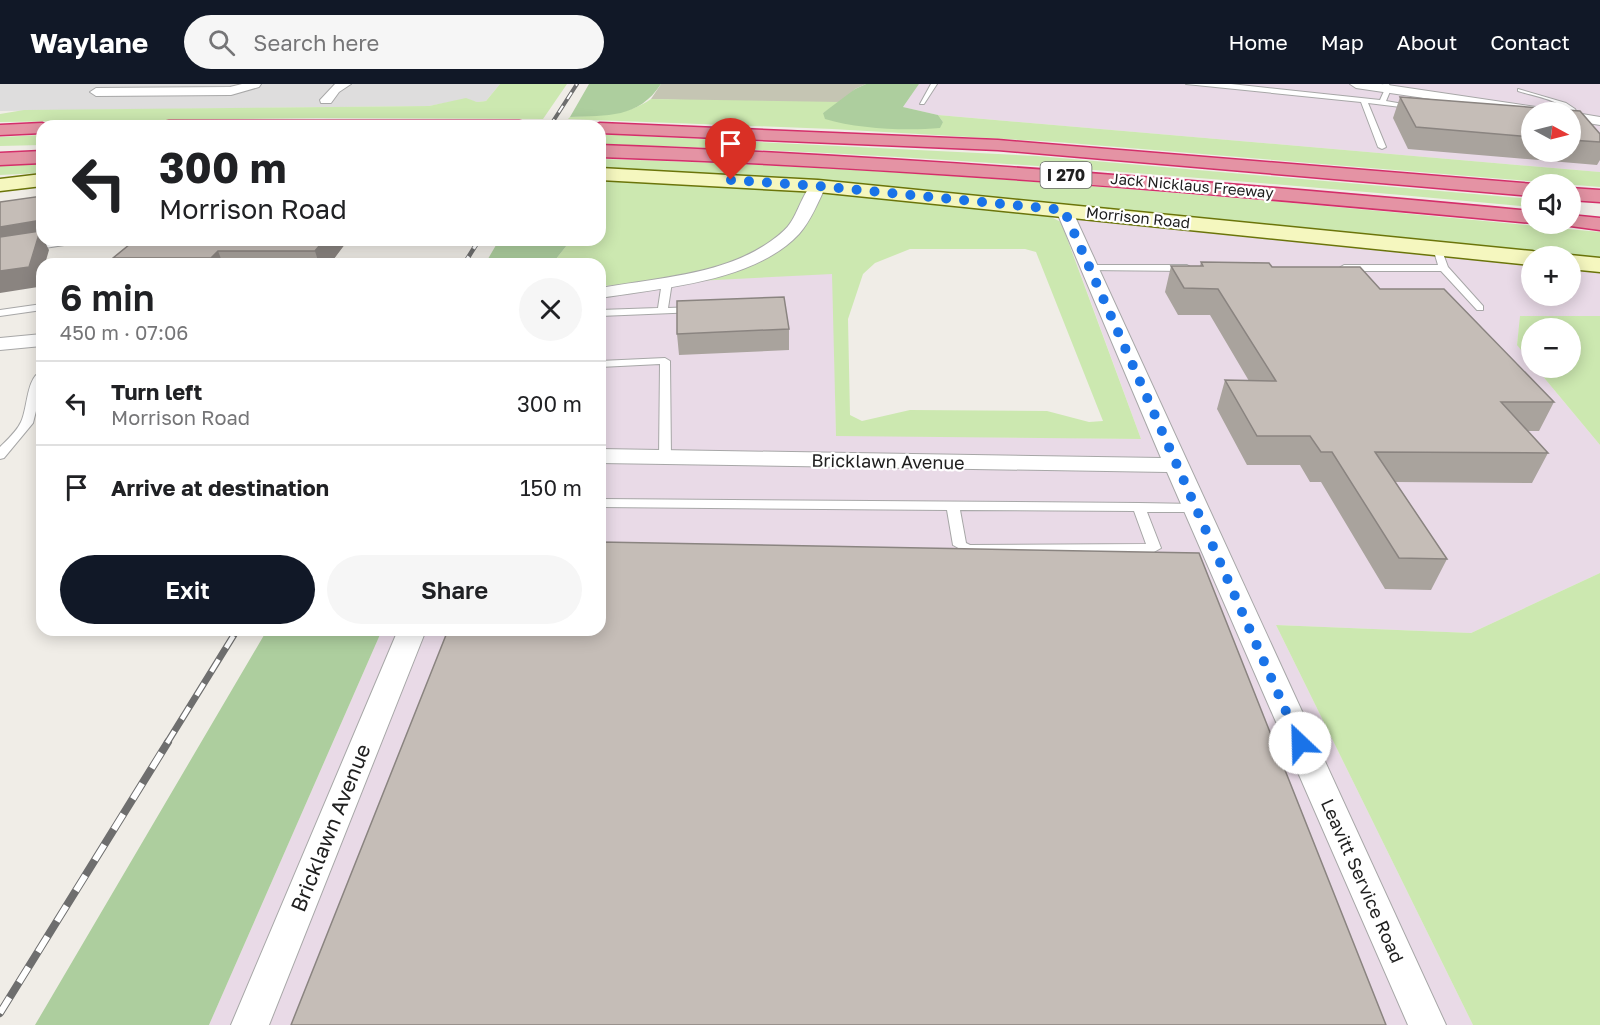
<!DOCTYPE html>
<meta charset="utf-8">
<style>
:root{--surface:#fff;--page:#f6f6f6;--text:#202124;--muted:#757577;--line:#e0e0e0;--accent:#111827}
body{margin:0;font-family:"Golos Text",sans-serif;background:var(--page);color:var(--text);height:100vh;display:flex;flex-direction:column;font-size:22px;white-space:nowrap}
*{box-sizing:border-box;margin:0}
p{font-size:20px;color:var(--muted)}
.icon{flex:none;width:33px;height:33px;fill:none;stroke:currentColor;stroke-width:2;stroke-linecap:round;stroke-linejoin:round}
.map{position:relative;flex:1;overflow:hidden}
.panel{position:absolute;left:36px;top:174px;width:570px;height:378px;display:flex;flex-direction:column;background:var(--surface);border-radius:18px;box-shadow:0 3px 15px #0003}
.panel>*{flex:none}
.guide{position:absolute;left:36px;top:36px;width:570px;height:126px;border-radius:18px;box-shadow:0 3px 15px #0003;background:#fff;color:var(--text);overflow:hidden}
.needle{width:39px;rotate:97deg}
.fabs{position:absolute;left:1521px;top:18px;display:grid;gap:12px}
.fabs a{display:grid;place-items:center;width:60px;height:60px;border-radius:50%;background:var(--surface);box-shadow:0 3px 15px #0003;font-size:30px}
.pin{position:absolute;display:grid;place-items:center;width:51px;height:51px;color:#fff;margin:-62px -26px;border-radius:50% 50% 50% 0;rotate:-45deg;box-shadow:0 0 6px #0007}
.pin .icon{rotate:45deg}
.me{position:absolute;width:66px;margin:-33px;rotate:336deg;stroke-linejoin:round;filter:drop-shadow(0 0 4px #0008)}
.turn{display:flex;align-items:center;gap:21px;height:126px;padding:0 24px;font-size:27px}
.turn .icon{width:78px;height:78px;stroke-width:2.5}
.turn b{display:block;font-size:42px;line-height:51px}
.round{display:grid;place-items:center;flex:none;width:63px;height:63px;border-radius:32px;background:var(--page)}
.summary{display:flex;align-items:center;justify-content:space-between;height:102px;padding:0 24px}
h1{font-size:36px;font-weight:600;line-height:45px}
.button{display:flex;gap:12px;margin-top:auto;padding:12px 24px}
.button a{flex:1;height:69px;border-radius:36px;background:var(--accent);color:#fff;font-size:24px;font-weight:600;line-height:69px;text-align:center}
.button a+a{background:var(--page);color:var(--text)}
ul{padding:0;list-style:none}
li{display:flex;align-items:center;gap:18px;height:84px;padding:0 24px;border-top:2px solid var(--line)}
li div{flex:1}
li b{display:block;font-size:22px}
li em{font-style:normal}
header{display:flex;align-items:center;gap:36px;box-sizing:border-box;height:84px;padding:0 30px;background:var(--accent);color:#fff}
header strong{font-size:28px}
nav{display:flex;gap:33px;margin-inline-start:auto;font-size:21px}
.search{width:420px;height:54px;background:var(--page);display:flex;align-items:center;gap:15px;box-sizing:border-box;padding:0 21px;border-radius:33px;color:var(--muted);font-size:22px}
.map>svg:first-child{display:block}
</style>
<header>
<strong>Waylane</strong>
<div class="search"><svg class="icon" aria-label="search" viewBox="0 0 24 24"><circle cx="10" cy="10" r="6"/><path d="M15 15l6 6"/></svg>Search here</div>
<nav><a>Home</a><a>Map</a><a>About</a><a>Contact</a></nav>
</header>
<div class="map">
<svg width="1600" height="941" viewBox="0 0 1600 941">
<rect width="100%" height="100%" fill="#f0ede7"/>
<path fill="#dedddd" d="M0,0H500L486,17L477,18L466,15L429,22L0,27Z"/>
<path fill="#e9dae7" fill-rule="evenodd" d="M919,0H1600V88L938,31L903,23ZM1532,28H1570V68H1532Z
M1055,120L1563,172H1532V212H1570L1571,173L1600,176V232H1521L1517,260L1531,278L1532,284H1536L1600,361V489L1471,549L1276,541L1473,941H209L382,546H600V202L833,189L836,351L1141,355Z"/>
<path fill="#c5c5b3" d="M661,0H866L855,5L841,18H746L651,15Z"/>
<path fill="#cce8b0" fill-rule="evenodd" d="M500,0H567L543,35L317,34L0,38V30L24,26L429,22L466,14L477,18L486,17Z
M651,15L841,18L823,29L943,38L938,31L1600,88V103L1057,58L832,45L568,35L570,33C599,31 627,32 651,15Z
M600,50L1037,72L1531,115V123C1221,94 911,69 600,60Z
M42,51V61L0,62V53Z
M600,75C935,84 1267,116 1600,148V176L894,103L777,94L600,85Z
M42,77V89L0,91V79Z
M600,93L769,102L1041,128L1061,138L1141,355L836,352L832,190L600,202V180H552L571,156H600ZM910,165H1025L1036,168L1103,337L1089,338L1047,327L910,326L862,337L850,331L848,235L863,190L875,179Z
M1520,232H1600V361L1536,284H1570V244H1532L1531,278L1517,261Z
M1600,489V941H1473L1276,541L1471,549Z"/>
<path fill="#adce9e" d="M589,0H661C638,35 607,31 570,33Z
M866,0H919L903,23L938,31L943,38L940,44C906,47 858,45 825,35L823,29L855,5Z
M499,156H571L552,180H485Z
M267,546H382L209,941H35Z"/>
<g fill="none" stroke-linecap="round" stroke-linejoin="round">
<g stroke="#a7a7a7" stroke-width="2">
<path id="lane" d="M931,0H937L924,20H920Z
M1186,0H1231L1380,16L1385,5L1383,0H1389L1391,5L1386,17L1420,23L1417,25L1368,19L1386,63L1382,65L1378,63L1361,18Z
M1518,5L1566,19L1575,25L1579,33L1573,34C1565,16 1536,13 1518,7Z
M60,156H81L77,159L0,171V165Z
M1437,161L1441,164L1448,183L1483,222V226H1477L1441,187H1344L1339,184L1344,181H1438L1433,164Z
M67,176L70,177L72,180H62Z
M1090,181H1187L1192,184L1187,187L1087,186V182Z
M667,195L672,198L668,224L694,223L697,224V228L600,232V226L658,224L662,198Z
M42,220V226L0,232V226Z
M665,274L670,277L671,374L665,378L659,374L660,280L600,283V277Z
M42,287V303L33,339L4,374L0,375V363C7,356 17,347 21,338C28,324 26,293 42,287Z
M600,415L1139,419L1195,420L1201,424L1195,428H1147L1161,464L1154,468L967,469L953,461L947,426L600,423ZM960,426L1134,427L1146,460L970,461L966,459Z"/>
</g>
<g stroke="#a7a7a7" stroke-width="2">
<path id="street" d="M242,0H261L259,3L231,11L96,12L90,8L96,4L230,3Z
M335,0H351L339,8L331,19H321L320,16Z
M1350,0H1381L1543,24L1550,28L1532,30L1356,4Z
M1568,28H1570L1600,33V41L1570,36V28Z
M818,97L826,102C818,118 811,137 799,150C754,198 662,204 600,214V204C656,194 724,191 771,157C778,152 787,145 791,138C799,127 805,101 818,97Z
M1064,121L1072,126L1446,941H1408L1167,388L600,379V365L1161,374L1056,126Z
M42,250V262L0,266V254Z
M398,546H426L269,941H231Z"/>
</g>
<g stroke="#6b750a" stroke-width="3">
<path id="secondary" d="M600,84L818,96L1532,167L1540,169L1542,172H1532V181L818,108L600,96Z
M42,90V102L0,107V95Z
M1570,171L1600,174V188L1570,185V172H1565Z"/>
</g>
<g stroke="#d42f6a" stroke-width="3">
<path id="highway" d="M169,37H519L525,38L528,42H160L163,38Z
M42,39L49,42H42V49L0,51V41Z
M600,39L998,56L1534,100H1532V112L998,66L600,49V42H593Z
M600,61C911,72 1221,98 1532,127V139C1221,110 911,83 600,73Z
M42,67V79L0,81V69Z
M1570,104L1600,106V118L1570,116Z
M1570,131L1600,134V146L1563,141L1561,140H1570Z"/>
</g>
<use href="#lane" fill="#fff" fill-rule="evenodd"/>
<use href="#street" fill="#fff" fill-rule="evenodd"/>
<use href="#secondary" fill="#f5f7bf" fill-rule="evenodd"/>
<use href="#highway" fill="#e493a4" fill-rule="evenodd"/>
<g stroke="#6e6e6e" stroke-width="4">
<path id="rail-far3" d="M550,42L577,0"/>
</g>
<g stroke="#6e6e6e" stroke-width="4.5">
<path id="rail-far2" d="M464,180L479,156"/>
</g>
<g stroke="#6e6e6e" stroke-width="7">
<path id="rail-far1" d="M167,659L237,546"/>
</g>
<g stroke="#6e6e6e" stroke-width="8">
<path id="rail" d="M0,929L168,658"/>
</g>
<use href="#rail-far3" stroke="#fff" stroke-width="2" stroke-dasharray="8" stroke-linecap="butt"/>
<use href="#rail-far2" stroke="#fff" stroke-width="3" stroke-dasharray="9" stroke-linecap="butt"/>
<use href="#rail-far1" stroke="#fff" stroke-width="4.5" stroke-dasharray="14" stroke-linecap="butt"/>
<use href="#rail" stroke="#fff" stroke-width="6" stroke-dasharray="18" stroke-linecap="butt"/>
</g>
<path fill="#a9a39d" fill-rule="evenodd" d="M1400,13L1580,27L1600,50V76L1597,81L1408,65L1393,34ZM1532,28H1570V68H1532Z
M135,156H348L330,180H116L113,174Z
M1201,178L1272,183L1380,205L1554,318L1539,347H1527L1548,369L1532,399L1395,398L1447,475L1431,506L1385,505L1321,398H1310L1300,381H1247L1217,325L1225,296L1249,297L1210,231H1178L1165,208L1171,182H1200Z
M789,245V266L679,271L677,250Z"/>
<path fill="#8a8480" d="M42,136V156H45H44L49,166L45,180H42V190L38,203L0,209V143Z
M324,156H348L330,180H319L315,167Z
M218,167L223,180H213L211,174Z"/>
<path fill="#c5bdb7" stroke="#8a8480" stroke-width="1.5" d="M1400,13L1580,27L1600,50V58L1570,56V28H1532V53L1416,43Z
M42,112V136L0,143V118Z
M40,147L29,183L0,187V153Z
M135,156H324L315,167H218L211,174H113Z
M1201,178L1269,179L1272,183H1360L1380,205H1444L1554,318H1501L1548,369L1375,368L1447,475L1399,474L1332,368H1321L1310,352H1257L1225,296L1276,297L1218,205L1184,204L1171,182H1203Z
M784,213L789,245L677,250V217Z
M600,458L1199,469L1386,941H291L448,546H600Z"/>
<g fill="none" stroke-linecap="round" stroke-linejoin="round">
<path stroke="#1a73e8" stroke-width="10" stroke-dasharray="0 18" d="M731,96L818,102L1064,126L1300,659"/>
</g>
<g text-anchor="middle" stroke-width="4.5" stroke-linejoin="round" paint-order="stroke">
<g font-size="15" fill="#202020" stroke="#fff">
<text transform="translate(1192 102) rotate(5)" y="5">Jack Nicklaus Freeway</text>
<text transform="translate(1138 134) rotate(6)" y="5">Morrison Road</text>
</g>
<rect fill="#fff" stroke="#636363" stroke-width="1.5" x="1040.5" y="78" width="51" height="26" rx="4.5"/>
<g font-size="16" font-weight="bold" fill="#202020">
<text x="1066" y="97">I 270</text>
</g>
<g font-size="18" fill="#202020" stroke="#fff">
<text transform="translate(888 378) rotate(1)" y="6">Bricklawn Avenue</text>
<text transform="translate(1362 797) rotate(66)" y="6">Leavitt Service Road</text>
</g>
<g font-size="21" fill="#202020" stroke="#fff">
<text transform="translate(331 744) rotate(-68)" y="7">Bricklawn Avenue</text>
</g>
</g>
</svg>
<div class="fabs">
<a><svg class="needle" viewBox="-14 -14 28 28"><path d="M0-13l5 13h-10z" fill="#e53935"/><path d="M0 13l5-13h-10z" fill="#757577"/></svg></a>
<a><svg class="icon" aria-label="sound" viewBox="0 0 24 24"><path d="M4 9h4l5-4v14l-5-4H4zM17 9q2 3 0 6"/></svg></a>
<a>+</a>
<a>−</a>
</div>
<div class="pin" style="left:731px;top:96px;background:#d93025"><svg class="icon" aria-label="arrive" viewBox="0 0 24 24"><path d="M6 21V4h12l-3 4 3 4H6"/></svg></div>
<svg class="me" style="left:1300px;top:659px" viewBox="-20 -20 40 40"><circle r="19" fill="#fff"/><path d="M0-13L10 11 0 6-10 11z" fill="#1a73e8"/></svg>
<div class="guide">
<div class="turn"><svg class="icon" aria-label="left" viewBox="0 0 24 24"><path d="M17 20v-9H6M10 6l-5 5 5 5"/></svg><div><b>300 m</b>Morrison Road</div></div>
</div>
<section class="panel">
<div class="summary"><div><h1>6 min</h1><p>450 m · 07:06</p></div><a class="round"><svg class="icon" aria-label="close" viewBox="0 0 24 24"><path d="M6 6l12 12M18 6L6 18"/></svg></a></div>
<ul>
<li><svg class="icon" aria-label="left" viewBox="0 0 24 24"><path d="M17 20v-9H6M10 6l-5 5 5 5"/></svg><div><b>Turn left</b><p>Morrison Road</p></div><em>300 m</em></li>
<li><svg class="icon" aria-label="arrive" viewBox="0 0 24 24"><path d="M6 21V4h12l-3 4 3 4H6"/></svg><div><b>Arrive at destination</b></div><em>150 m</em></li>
</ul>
<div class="button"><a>Exit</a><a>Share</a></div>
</section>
</div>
